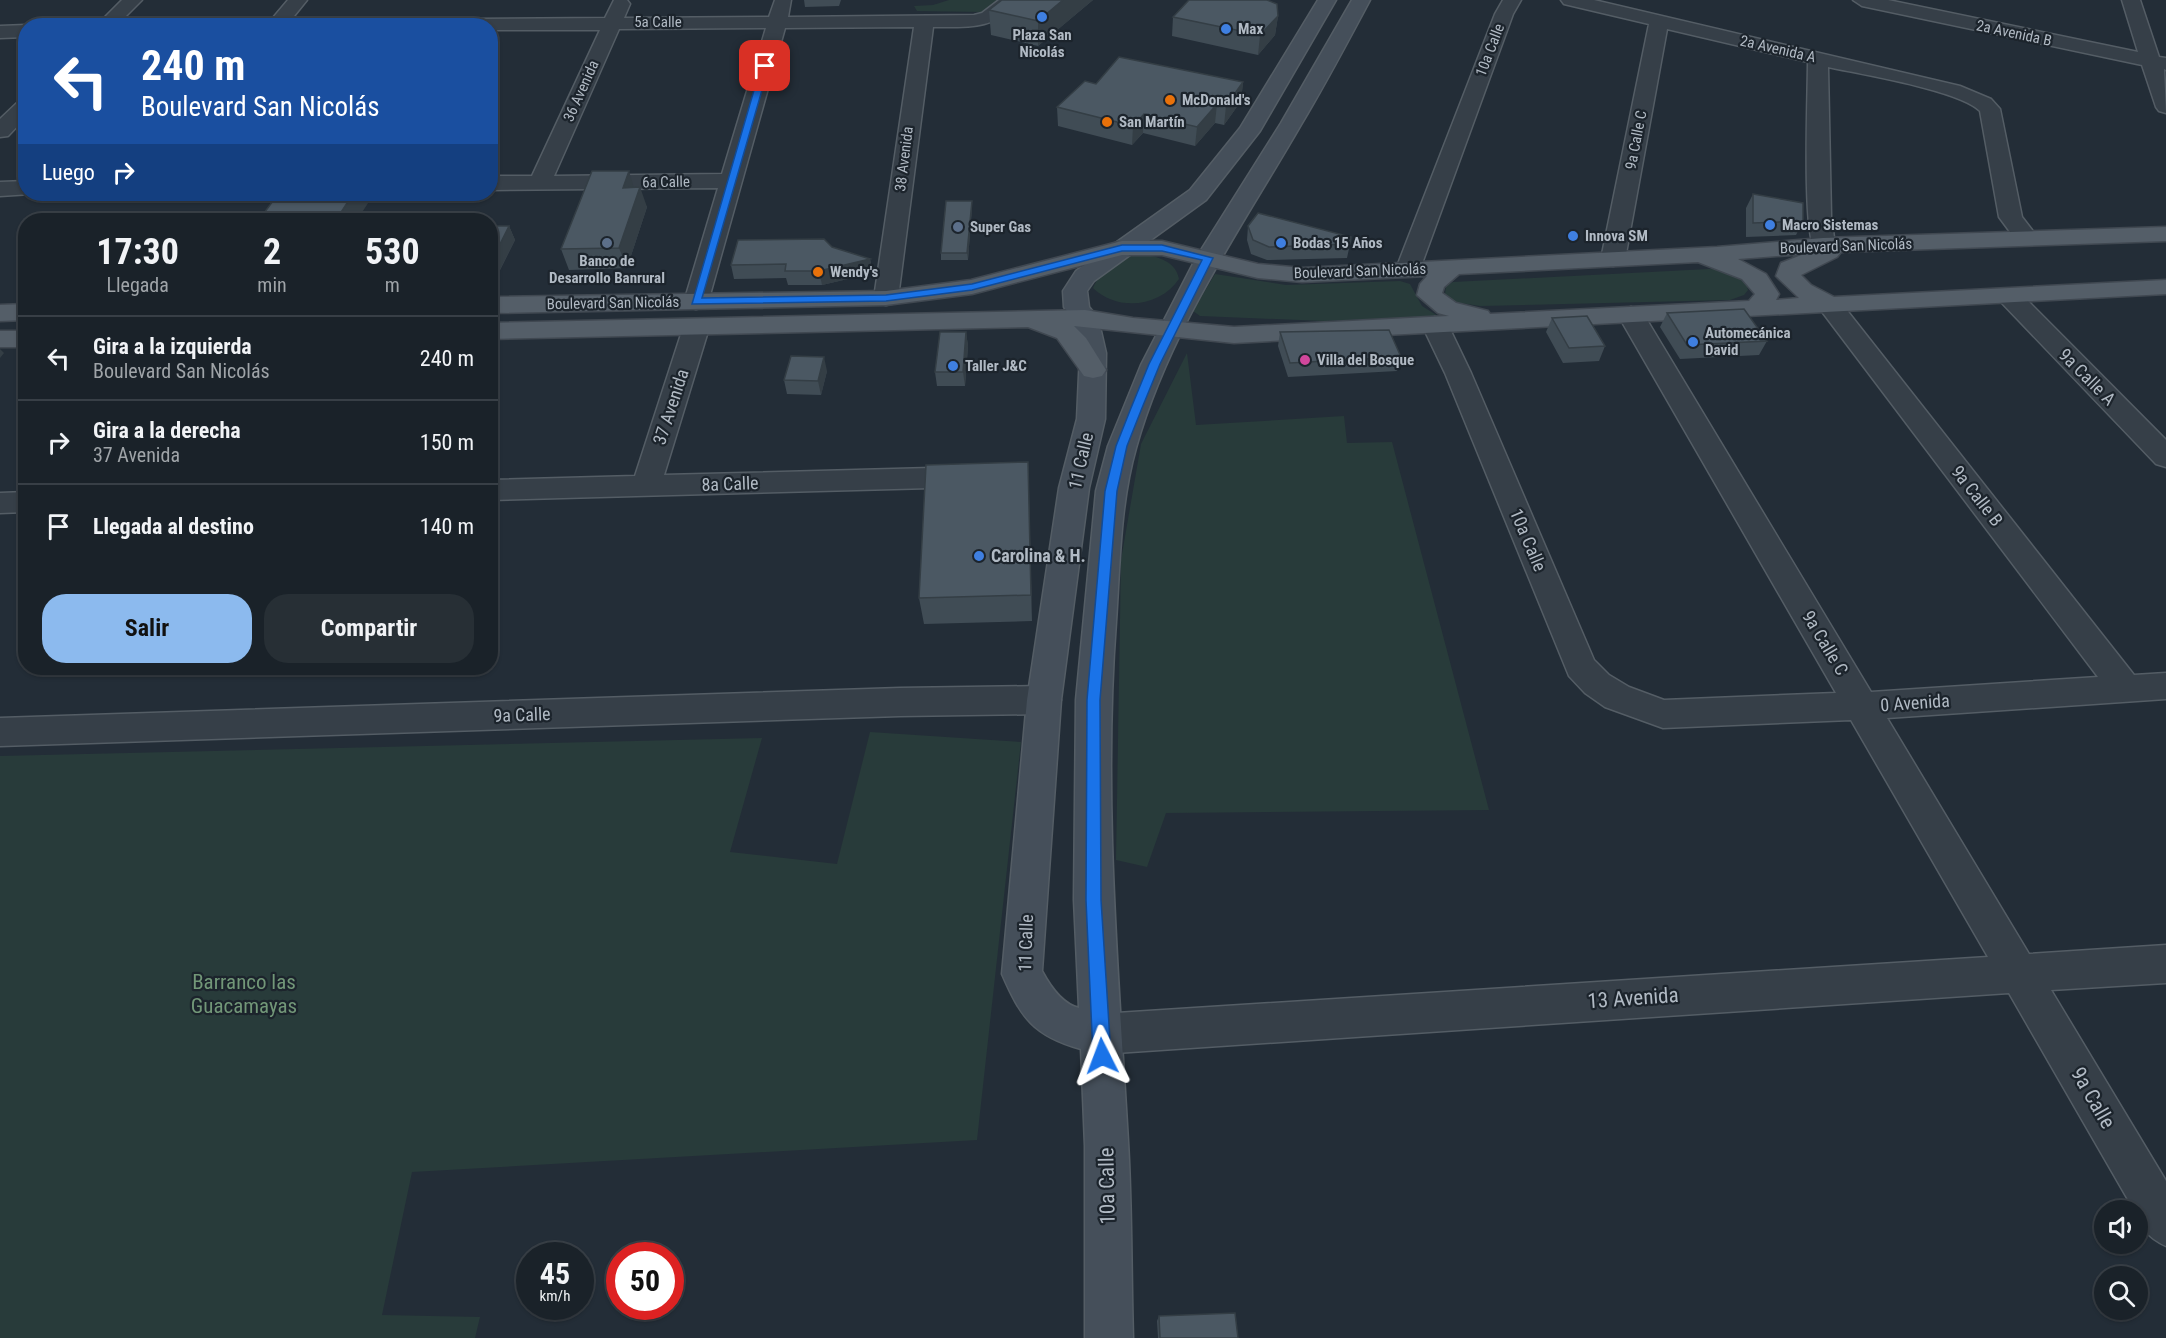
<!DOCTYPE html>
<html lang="es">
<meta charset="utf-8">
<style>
:root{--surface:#1a2229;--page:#272f35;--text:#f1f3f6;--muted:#9fa4a8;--line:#383f46;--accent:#8cbaee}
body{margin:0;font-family:"Roboto Condensed",sans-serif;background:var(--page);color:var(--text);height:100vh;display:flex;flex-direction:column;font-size:22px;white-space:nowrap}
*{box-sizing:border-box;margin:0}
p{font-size:20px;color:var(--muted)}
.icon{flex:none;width:33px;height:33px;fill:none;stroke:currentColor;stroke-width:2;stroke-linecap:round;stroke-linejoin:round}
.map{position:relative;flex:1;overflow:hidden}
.side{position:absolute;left:18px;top:213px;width:480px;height:462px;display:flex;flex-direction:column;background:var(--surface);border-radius:24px;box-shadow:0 2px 4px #0004,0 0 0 2px var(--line)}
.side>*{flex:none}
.top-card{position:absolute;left:18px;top:18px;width:480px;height:183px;border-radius:24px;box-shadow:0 2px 4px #0004,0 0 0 2px var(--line);background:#1a4fa0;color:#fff;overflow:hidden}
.buttons{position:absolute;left:2094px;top:1200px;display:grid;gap:12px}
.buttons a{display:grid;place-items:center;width:54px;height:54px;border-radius:50%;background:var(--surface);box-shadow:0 2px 4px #0004,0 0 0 2px var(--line);font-size:30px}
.speed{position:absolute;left:516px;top:1242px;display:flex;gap:12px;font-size:30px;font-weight:700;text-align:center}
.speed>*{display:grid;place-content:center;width:78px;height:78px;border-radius:50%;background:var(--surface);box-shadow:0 2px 4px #0004,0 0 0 2px var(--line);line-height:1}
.speed small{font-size:15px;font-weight:400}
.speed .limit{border:9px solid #d22;background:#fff;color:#111}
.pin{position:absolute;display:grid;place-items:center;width:51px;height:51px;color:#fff;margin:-26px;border-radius:12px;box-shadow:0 3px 9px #0006}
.me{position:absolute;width:66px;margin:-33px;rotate:357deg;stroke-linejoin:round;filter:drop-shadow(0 0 4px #0008)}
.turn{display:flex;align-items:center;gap:21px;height:126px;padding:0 24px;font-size:27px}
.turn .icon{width:78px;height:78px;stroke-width:2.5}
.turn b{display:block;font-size:42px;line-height:51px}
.then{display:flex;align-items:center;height:57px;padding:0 24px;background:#0003;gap:12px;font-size:22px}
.eta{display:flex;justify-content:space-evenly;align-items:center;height:102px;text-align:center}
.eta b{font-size:36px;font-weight:700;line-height:42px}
.action{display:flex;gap:12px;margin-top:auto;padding:12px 24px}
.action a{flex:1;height:69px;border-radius:24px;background:var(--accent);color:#111;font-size:24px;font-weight:700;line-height:69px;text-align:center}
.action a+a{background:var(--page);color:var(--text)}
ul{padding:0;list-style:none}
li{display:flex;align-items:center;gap:18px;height:84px;padding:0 24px;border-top:2px solid var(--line)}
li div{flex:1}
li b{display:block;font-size:22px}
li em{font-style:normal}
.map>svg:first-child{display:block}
</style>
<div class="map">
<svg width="2166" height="1338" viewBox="0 0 2166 1338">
<rect width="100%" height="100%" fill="#232d37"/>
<path fill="#283b3a" d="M949,0H998L983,12L917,11L914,6L933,5Z
M1131,255C1150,254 1175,258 1179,279C1160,307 1118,312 1093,288C1101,270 1114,264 1131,255Z
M1709,269C1725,268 1745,271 1748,290L1744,295L1730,300L1480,306L1454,302L1445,295L1446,286L1453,282Z
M1215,274L1286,285L1400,281L1410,284L1422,306L1438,316L1324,321L1200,316L1193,311Z
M1187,353L1196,425L1344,416L1347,443L1392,442L1489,810L1166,813L1147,867L1116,860L1121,560L1141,444Z
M870,732L1021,742L977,1140L412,1172L382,1315L480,1317L475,1338H0V756L762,738L730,852L837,864Z"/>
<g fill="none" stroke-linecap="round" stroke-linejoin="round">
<g stroke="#545d65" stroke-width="3">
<path id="minor" d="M122,0H142L116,26H96Z
M288,0H307L286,26H266Z
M614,0H627L630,4L624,18L769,17L775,0H791L788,17L974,15L982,13L999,0H1019C999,30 965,27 933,27L898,298L895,303L886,305L877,303L874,298L914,27L785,28L708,302L705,307L696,309L687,307L684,302L718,188L490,190V176H532L600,30H490V26H333L342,20L605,18ZM766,28L722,174L554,176L619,29Z
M1503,0H1521L1513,14L1420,269L1417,274L1408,276L1399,274L1396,269L1495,14Z
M1561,0H1594L1960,86L1991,99L2000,109L2022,217L2039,239L2035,244H2019L1999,217L1980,111C1959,90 1860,74 1828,67L1831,216L1835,245L1831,250H1815C1802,231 1808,94 1808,62L1667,29L1625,259L1621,264L1613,266L1605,264L1601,259L1649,24L1564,4Z
M1853,0H1888L2138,52L2122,0H2140L2159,57L2166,58V70L2164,69L2166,113L2159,111L2156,107L2142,65L1862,6Z
M26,25V37L0,38V26Z
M26,99V117L8,136L0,137V119L19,101Z
M26,181V194H31L0,196V182Z
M2009,289L2018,291L2166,440V467L2156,464L2000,301L1997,296L2000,291Z
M1829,296L1838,299L2134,675L2166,673V699L1887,718L2029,954L2166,945V983L2051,990L2166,1181V1246C2151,1239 2138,1228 2138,1210H2134L2009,993L1101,1054L1087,1048L1081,1034L1087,1020L1101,1014L1988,957L1851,720L1663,728L1605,707L1585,693L1569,676L1445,373L1422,325L1426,320L1435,317L1444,320L1448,325L1471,373L1594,660L1609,675L1629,687L1664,700L1836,693L1618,315L1622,310L1631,307L1640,310L1644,315L1871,692L2098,677L1820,309L1816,304L1820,299Z
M696,320L705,322L709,328L664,475L969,467L979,470L983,477L979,484L969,487L490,500V480L635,476L683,328L687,322Z
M26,492V512L0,513V493Z
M1044,686L1056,690L1061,700L1056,710L1044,714L900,716L0,746V718L900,688Z"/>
</g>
<g stroke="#545d65" stroke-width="3">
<path id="secondary" d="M1318,0H1336L1260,131L1206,200L1094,281L1087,291L1089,307L1098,318L1106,353L1105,419L1089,488L1061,700L1042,971C1050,986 1062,1004 1079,1008L1074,900L1076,700L1096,491L1108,446L1141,365L1196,258L1281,123L1352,0H1370C1348,41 1326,83 1302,123C1242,227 1169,330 1136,448C1120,504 1120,564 1116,622C1103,795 1118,968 1128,1141C1132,1207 1131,1273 1133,1338H1085V1146L1081,1049C1034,1036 1021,1018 1002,974L1027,700L1059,488L1077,419L1080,353L1072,318L1064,307L1063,291L1076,271L1190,190L1240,128Z"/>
</g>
<g stroke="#404851" stroke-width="3">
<path id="primary" d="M2166,227V241L1841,252L1837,257L1801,275L1811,285L1834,297L2166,280V294L1234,343L1074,326L1086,338L1106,370L1102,376L1093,378L1084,376L1057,338L1028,327L490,339V323L1085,310L1133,318L1234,327L1449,316L1438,313L1417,295L1420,284L1427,276L1302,282L1258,278L1162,255H1122L972,294L886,305L490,313V297L886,291L971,280L1122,241H1162L1258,264L1302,268L1717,247L1823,238ZM1804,254L1781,263L1776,276L1799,298L1776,300L1779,294L1766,274L1738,259ZM1698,262L1742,279L1755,294L1749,301L1490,314L1488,311L1456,303L1442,293L1444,287L1459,274Z
M26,304V320L0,321V305Z
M0,331H26V347H0Z"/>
</g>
<use href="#minor" fill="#363f48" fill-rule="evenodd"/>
<use href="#secondary" fill="#454f5a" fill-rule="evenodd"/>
<use href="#primary" fill="#545e68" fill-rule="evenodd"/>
</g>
<path fill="#404c55" d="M804,0H841L839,6L805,7Z
M1002,0H1093L1038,46L991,35L989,10Z
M1278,16L1275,35L1258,55L1172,36L1173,17Z
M1243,82L1241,101L1224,125L1215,123L1195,146L1143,133L1132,145L1058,126L1057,107L1096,84Z
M634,187L647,207L627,268L569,270L561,249Z
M1753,194L1803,221L1796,235L1746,237V208Z
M972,207L968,260H941V253Z
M490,226H509L515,240L497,276H490Z
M1248,226L1350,244L1347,258L1267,260L1251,254L1247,240Z
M832,247L870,259L873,273L822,285H788L786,278L734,279L731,265Z
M1667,313L1767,341L1759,355L1680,359L1660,327Z
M1552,318L1605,346L1599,361L1563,363L1546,332Z
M966,332L968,346L965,386H937L935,372Z
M1280,332L1401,357L1397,371L1288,377L1278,346Z
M827,371L821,395L787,394L784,380Z
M1028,462L1032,621L924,624L919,598Z
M1159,1316L1238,1338H1158L1157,1321Z"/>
<path fill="#343e45" d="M1063,0H1093L1038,46V21Z
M1278,16L1275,35L1258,55L1260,35Z
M1243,82L1241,101L1224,125L1226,106Z
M1217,104L1215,123L1195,146L1197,127Z
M1144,114L1143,133L1132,145L1133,126Z
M629,171L635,191L623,188Z
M640,187L647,207L627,268L619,248Z
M353,194H374L357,220H336Z
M972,201V207L968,260L967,253Z
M509,226L515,240L497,276L491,262Z
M870,259L873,273L822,285L819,271Z
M966,332L968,346L965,386L963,372Z
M0,349L4,353L0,358Z
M824,357L827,371L821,395L818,381Z
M1028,462L1029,489L1032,621L1031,595Z"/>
<path fill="#4b5863" stroke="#343e45" stroke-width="1.5" d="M1002,0H1063L1038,21L989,10Z
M1189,0H1267L1277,4L1278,16L1260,35L1173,17Z
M1119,57L1243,82L1226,106L1217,104L1197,127L1144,114L1133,126L1057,107L1085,81L1096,84Z
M592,171H629L623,188L640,187L619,248L561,249Z
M278,194H353L336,220H259Z
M1753,194L1803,203V221L1753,223Z
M946,201H972L967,253H941Z
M1258,213L1351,237L1350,244L1269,247L1253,240L1248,226Z
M490,226H509L491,262H490Z
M824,239L832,247L870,259L819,271H785L786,264L731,265L738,240Z
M1744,309L1767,341L1687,345L1667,313Z
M1587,316L1605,346L1569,348L1552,318Z
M1389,330L1401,357L1290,363L1280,332Z
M940,332H966L963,372H935Z
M791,356L824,357L818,381L784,380Z
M1028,462L1031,595L919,598L926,465Z
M1235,1313L1238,1338H1160L1159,1316Z"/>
<path fill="#1a73e8" stroke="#114b97" stroke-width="1.5" d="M765,64L769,66L702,298L886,295L972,284L1122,245H1162L1213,258L1160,364L1142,408L1127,446L1117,491L1100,700L1101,900L1111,1056L1108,1062L1102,1065L1096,1062L1093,1056L1086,900L1087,700L1105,491L1116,446L1131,408L1149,364L1202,260L1162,251H1122L972,290L886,301L692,304L761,66Z"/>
<g fill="#3f7fe0" stroke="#1c242c" stroke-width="2">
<circle cx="1042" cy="17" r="6"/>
<circle cx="1226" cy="29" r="6"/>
<circle cx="1770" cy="225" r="6"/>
<circle cx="1573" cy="236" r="6"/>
<circle cx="1281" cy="243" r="6"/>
<circle cx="1693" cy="342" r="6"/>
<circle cx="953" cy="366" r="6"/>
<circle cx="979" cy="556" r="6"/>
</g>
<g fill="#e8710a" stroke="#1c242c" stroke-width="2">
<circle cx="1170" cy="100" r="6"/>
<circle cx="1107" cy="122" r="6"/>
<circle cx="818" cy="272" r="6"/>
</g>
<g fill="#5c6f8a" stroke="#1c242c" stroke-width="2">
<circle cx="958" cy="227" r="6"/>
<circle cx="607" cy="243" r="6"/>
</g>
<circle fill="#d1479c" stroke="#1c242c" stroke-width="2" cx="1305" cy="360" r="6"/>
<g text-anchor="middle" stroke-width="4.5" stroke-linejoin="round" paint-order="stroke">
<g font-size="15" fill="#b1bac4" stroke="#1c242c">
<text x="658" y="27">5a Calle</text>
<text transform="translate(2014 33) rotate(12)" y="5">2a Avenida B</text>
<text transform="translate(1778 49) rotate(13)" y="5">2a Avenida A</text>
<text transform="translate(1490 50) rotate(-69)" y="5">10a Calle</text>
<text transform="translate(581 91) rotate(-66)" y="5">36 Avenida</text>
<text transform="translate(1636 140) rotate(-79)" y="5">9a Calle C</text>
<text transform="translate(904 159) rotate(-83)" y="5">38 Avenida</text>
<text transform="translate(666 182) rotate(-1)" y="5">6a Calle</text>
<text transform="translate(1846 246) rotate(-2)" y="5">Boulevard San Nicolás</text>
<text transform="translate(1360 271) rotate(-2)" y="5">Boulevard San Nicolás</text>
<text transform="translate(613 303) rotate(-1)" y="5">Boulevard San Nicolás</text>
</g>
<g font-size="15" font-weight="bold" fill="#b1bac4" stroke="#1c242c" text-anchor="start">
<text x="1238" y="34">Max</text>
<text x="1042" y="40" text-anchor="middle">Plaza San<tspan x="1042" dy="17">Nicolás</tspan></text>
<text x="1182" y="105">McDonald's</text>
<text x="1119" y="127">San Martín</text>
<text x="1782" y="230">Macro Sistemas</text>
<text x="970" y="232">Super Gas</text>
<text x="1585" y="241">Innova SM</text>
<text x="1293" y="248">Bodas 15 Años</text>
<text x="607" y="266" text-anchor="middle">Banco de<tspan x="607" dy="17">Desarrollo Banrural</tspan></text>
<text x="830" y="277">Wendy's</text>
<text x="1705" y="338">Automecánica<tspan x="1705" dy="17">David</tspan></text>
<text x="1317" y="365">Villa del Bosque</text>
<text x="965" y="371">Taller J&amp;C</text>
</g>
<g font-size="18" fill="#b1bac4" stroke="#1c242c">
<text transform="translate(2087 377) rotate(45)" y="6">9a Calle A</text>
<text transform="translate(671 407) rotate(-72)" y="6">37 Avenida</text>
<text transform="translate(1081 461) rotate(-77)" y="6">11 Calle</text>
<text transform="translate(730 484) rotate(-2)" y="6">8a Calle</text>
<text transform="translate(1977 496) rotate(52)" y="6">9a Calle B</text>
<text transform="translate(1528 540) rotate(67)" y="6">10a Calle</text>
<text transform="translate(1825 643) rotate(59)" y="6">9a Calle C</text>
<text transform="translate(1915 703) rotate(-4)" y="6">0 Avenida</text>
<text transform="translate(522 715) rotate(-2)" y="6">9a Calle</text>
<text transform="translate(1026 943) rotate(-88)" y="6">11 Calle</text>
</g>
<g font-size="18" font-weight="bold" fill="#b1bac4" stroke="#1c242c" text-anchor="start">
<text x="991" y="562">Carolina &amp; H.</text>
</g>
<g font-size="21" fill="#729778" stroke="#1c242c">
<text x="244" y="989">Barranco las<tspan x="244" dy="24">Guacamayas</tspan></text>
</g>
<g font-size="21" fill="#b1bac4" stroke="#1c242c">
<text transform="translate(1633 998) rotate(-4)" y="7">13 Avenida</text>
<text transform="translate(2093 1098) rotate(60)" y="7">9a Calle</text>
<text transform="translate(1107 1186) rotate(-91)" y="7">10a Calle</text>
</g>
</g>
</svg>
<div class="buttons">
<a><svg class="icon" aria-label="sound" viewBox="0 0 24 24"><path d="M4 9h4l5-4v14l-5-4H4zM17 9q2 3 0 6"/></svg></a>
<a><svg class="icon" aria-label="search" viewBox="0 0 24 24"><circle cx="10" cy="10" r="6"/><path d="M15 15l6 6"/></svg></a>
</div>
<div class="speed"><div>45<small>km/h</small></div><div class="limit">50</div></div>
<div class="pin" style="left:765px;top:66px;background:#d93025"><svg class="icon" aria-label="arrive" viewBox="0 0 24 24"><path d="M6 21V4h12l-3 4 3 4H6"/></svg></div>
<svg class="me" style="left:1102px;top:1056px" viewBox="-20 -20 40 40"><path d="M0-17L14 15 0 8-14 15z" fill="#1a73e8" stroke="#fff" stroke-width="4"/></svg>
<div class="top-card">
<div class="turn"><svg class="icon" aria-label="left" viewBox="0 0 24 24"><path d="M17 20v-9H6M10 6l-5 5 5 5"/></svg><div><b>240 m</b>Boulevard San Nicolás</div></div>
<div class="then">Luego<svg class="icon" aria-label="right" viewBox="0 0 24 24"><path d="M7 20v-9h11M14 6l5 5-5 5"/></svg></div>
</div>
<section class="side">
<div class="eta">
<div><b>17:30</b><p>Llegada</p></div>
<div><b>2</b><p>min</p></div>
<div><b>530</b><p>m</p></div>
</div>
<ul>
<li><svg class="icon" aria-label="left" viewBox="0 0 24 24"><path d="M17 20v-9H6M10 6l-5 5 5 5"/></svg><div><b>Gira a la izquierda</b><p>Boulevard San Nicolás</p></div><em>240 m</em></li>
<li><svg class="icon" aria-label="right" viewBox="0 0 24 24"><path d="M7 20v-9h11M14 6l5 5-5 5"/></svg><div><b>Gira a la derecha</b><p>37 Avenida</p></div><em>150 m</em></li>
<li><svg class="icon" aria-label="arrive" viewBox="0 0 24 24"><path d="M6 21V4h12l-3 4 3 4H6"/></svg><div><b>Llegada al destino</b></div><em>140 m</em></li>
</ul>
<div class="action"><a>Salir</a><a>Compartir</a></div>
</section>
</div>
